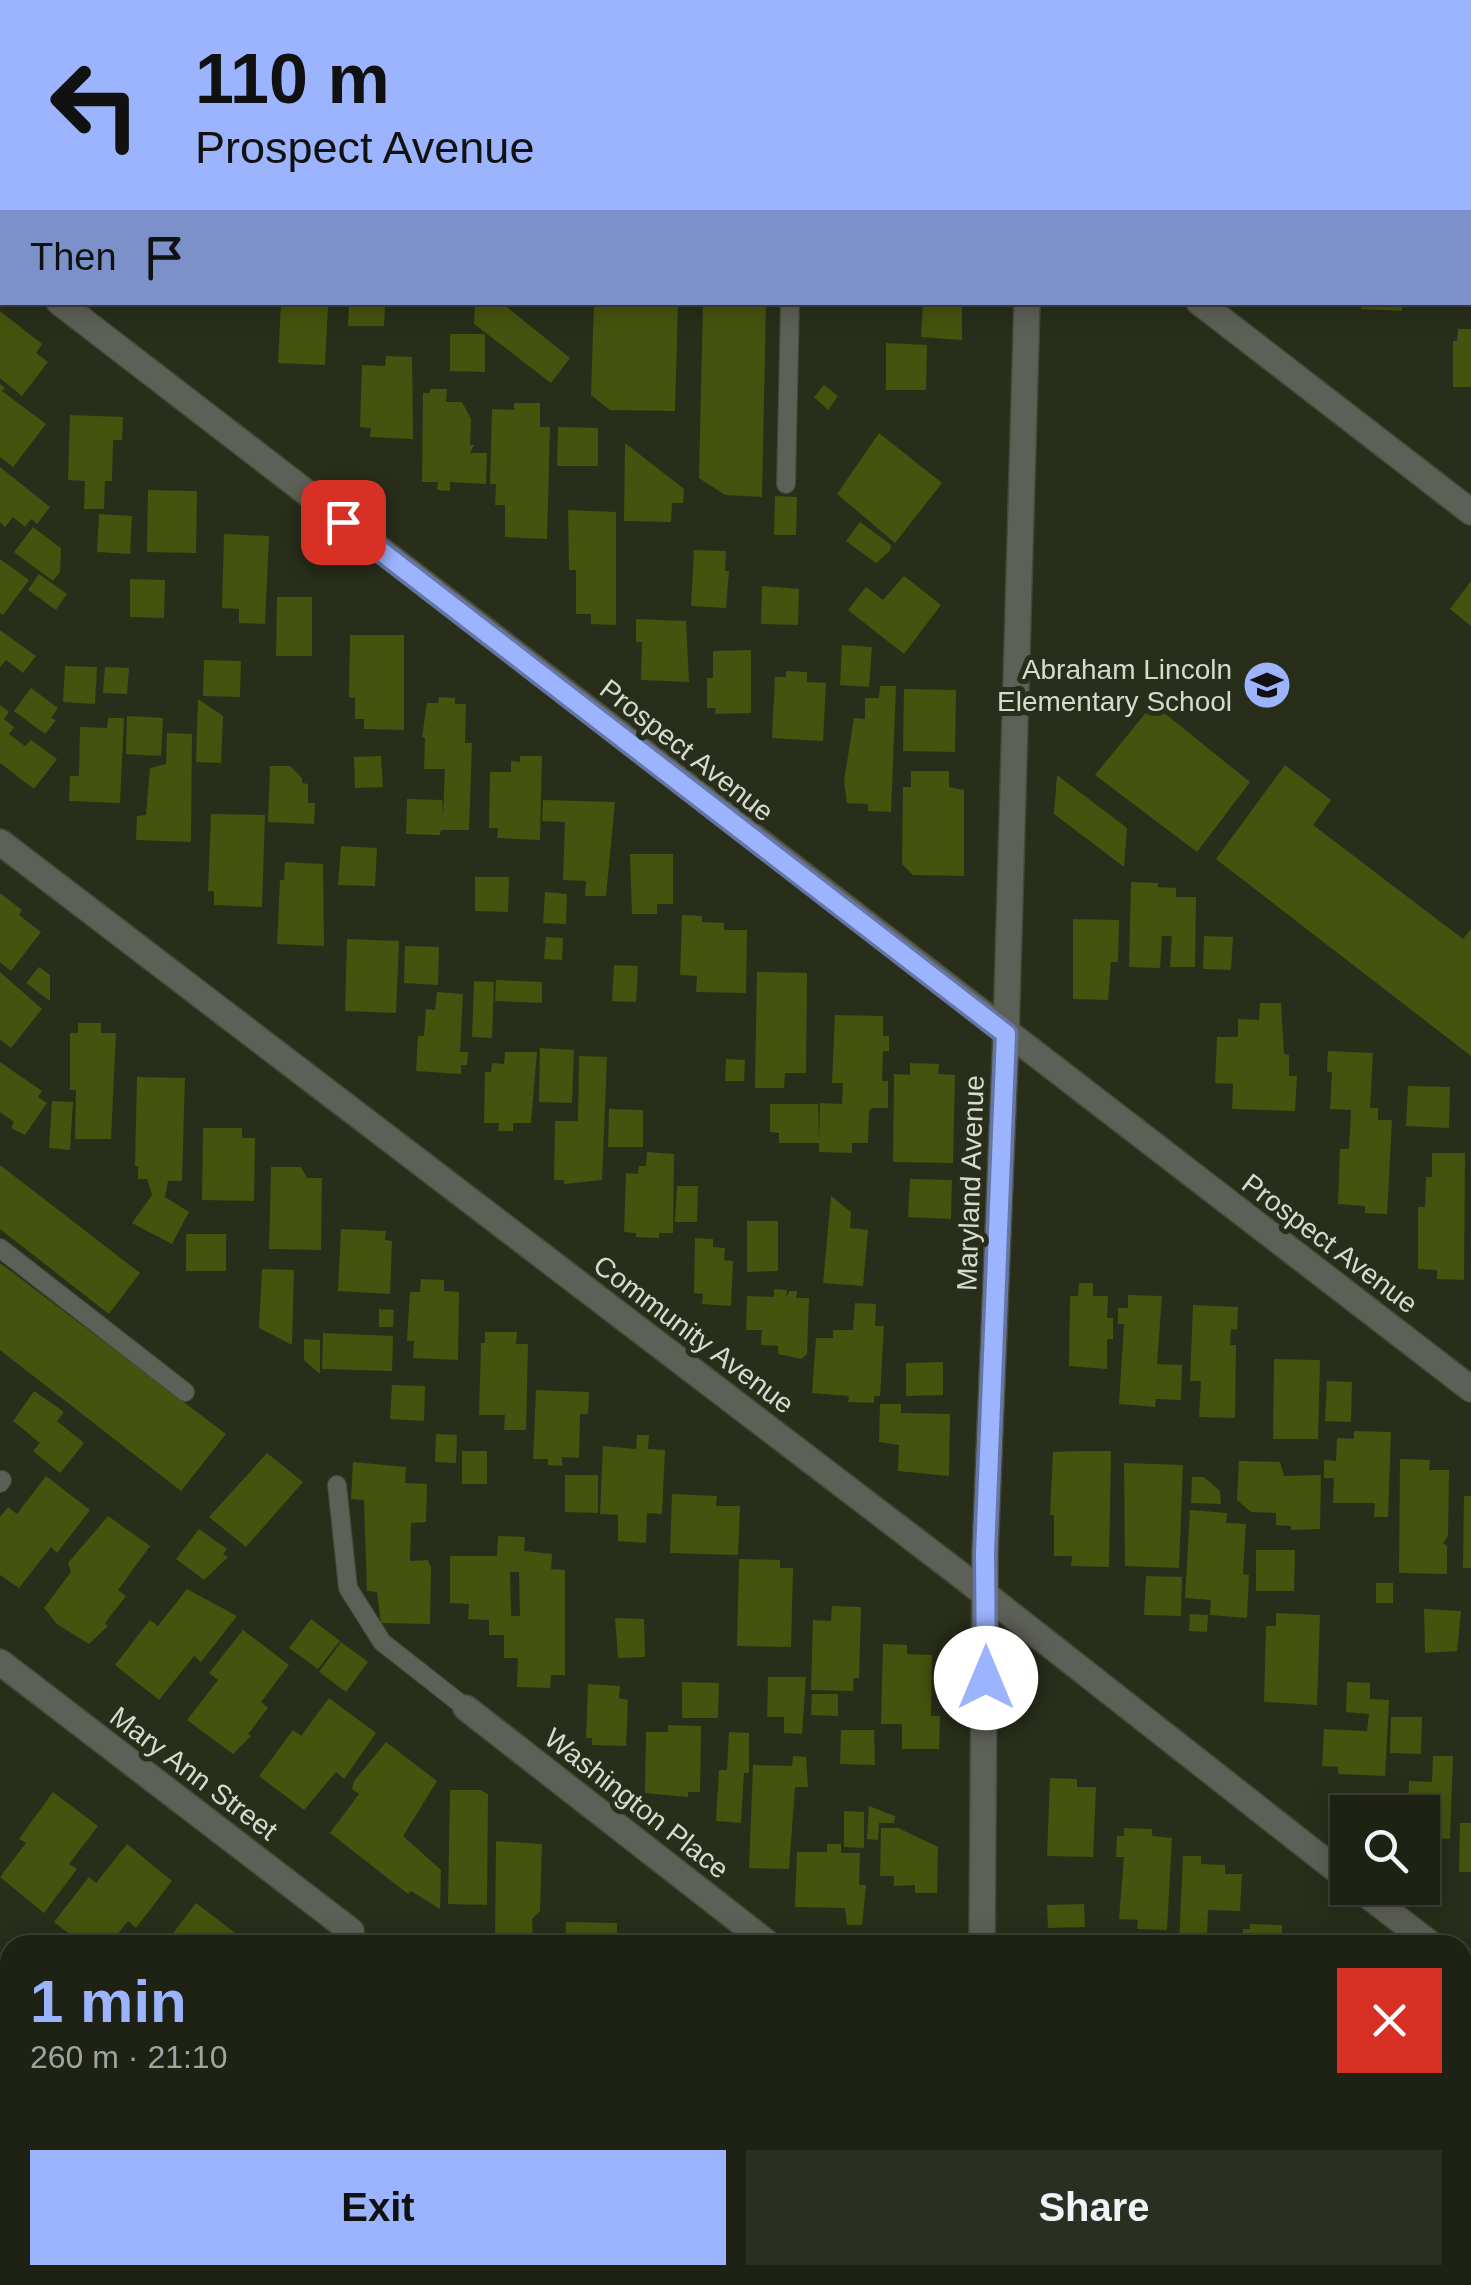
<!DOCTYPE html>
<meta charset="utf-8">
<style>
:root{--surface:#1e2214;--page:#2b2f22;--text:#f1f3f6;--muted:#a1a4a0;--line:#3c3f34;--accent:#9bb4fd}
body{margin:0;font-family:Helvetica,sans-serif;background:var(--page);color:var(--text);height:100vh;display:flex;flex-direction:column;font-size:38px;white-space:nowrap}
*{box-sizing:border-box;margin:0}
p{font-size:32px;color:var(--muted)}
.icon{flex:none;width:55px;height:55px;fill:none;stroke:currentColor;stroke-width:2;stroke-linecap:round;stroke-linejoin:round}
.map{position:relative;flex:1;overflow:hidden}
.side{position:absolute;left:0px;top:1935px;width:1472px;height:350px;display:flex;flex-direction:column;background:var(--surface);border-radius:30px 30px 0 0;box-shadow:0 5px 25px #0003,0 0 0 2px var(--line)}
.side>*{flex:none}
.guide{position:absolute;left:0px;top:0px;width:1472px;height:305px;box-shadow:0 5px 25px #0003,0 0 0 2px var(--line);background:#9bb4fd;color:#111;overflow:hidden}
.controls{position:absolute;left:1330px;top:1795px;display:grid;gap:20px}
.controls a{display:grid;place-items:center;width:110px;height:110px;border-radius:0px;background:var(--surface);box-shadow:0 5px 25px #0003,0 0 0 2px var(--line);font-size:50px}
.pin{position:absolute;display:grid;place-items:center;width:85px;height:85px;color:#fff;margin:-42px;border-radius:20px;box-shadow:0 5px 15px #0006}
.me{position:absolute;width:110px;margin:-55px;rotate:0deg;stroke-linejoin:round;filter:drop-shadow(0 0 8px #0008)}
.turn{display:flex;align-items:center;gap:35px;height:210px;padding:0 30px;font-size:45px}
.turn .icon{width:130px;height:130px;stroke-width:2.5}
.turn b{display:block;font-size:70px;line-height:85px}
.then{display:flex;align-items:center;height:95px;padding:0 30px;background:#0003;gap:20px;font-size:38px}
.round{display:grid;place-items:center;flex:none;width:105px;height:105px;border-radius:0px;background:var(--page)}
.head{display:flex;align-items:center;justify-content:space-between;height:170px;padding:0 30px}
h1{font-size:60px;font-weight:700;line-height:75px;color:var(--accent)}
.cta{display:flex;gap:20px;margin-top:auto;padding:20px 30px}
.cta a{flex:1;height:115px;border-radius:0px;background:var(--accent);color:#111;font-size:40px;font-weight:700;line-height:115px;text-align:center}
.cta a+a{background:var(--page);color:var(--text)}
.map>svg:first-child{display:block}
</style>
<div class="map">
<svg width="1471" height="2285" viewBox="0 0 1471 2285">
<rect width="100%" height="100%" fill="#282e1a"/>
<path fill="#45530e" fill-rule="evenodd" d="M349,302H385L384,326H348Z
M475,302H508V308L570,358L551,383L474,324Z
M594,302H678L675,411L610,410L591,395Z
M703,302H766L762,497L725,495L699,478Z
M923,302H962V340L921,337Z
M1361,302H1402V311L1361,309Z
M281,303L328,306L325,365L278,363Z
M0,311L42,344L36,353L48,362L22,396L0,378Z
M1458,329H1471V387H1453V341H1457Z
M450,334H485V372L450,371Z
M886,343L927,345L926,390H886Z
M386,356L412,357L413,439L370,437L371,428L360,427L362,365L385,366Z
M0,384L5,388L2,391L46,424L13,467L0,457Z
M824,385L838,396L828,410L814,397Z
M430,389H447L446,402H462L471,419L470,445H474L470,453H487L486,484L450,482V491L437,490L438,482H422L423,393H430Z
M514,403H540V427H550L547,539L505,537V505H495L496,484H490L492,409L514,410Z
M70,415L123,417L122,440H113L112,481H105L104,509H84L85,481L68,480Z
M558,427L598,428V466H557Z
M879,433L942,483L895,543L837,494Z
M625,443L684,489L683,503H672L671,522L624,521Z
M0,467L50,507L37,524L31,519L25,527L13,517L5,527L0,522Z
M148,490L197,491L196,553L147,552Z
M775,496L797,497L796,535H774Z
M568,510L616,512V625L591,624V614H576V570H569Z
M99,514L132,516L130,554L97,552Z
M860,522L891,545L890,551L876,563L846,541Z
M33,527L61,548L60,572L53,581L14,552Z
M224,534L269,536L265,624L239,623V609L222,608Z
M694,550L726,551L725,571H729L726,608L691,606Z
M0,559L29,580L3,615L0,613Z
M39,574L67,594L56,610L28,590Z
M904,576L941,605L904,654L848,610L866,587L883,600Z
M130,579L165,580L164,618L130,617Z
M1471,581V626L1450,609Z
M762,586L799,589L798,625L761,624Z
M277,597H312V656H276Z
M636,619L686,621L689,682L641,680L642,642H636Z
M0,630L36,656L23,673L6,660L0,667Z
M350,635H404V730L364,729V719H355V698L349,697Z
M842,645L872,647L869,687L840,685Z
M751,650V713L715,714L716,708H707V678H713V651Z
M204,660L241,661L240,697L203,696Z
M65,666L97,667L95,704L63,702Z
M105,667L129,668L127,694L103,693Z
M786,671L807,672V682L826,683L823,741L772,738L775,677H786Z
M880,686H896L891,812L868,811V804L847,803L844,781L854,718L865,719V698H879Z
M31,688L58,708L51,718L56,720L45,734L14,711Z
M904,689L956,690L955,752L903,751Z
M439,697L455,698V704H466L465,743H472L469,830H441L440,835L406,834L407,799L442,800L443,815L445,769H424L425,738L422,737L427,703H438Z
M198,699L223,716L221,763L196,762Z
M1153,704L1250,782L1197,852L1095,775Z
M0,705L9,712L4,719L14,727L9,734L25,746L31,740L57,759L34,789L0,763Z
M127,716L163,718L161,756L126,754Z
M108,718H124L120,803L69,801L70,776H79L80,727L107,728Z
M167,733L192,734L191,842L136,840L137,816L146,815L150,768L166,764Z
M381,756L383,787L355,788L354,757Z
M520,756H542L540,840L497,838L498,828H489L490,772H511V761L520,762Z
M1285,765L1331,800L1313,825L1463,939L1471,929V1056L1216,859Z
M270,766H290L302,778V783L308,784V803H315L314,824L268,822Z
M911,771H949V787L964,790V876L913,875L902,864L903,787H911Z
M1057,775L1127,828L1124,867L1054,814Z
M543,800L615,802L606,896H585L586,881L563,880L565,822L542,821Z
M211,814L265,815L262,907L214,905V891H208Z
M341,846L377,848L375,886L338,885Z
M630,854H673V904H657V914H632Z
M285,862L323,864L324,946L277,944L280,880H284Z
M475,877H509L508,912L475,911Z
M1131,882L1158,883V887L1176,888V897H1196L1195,967H1170L1172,936H1162L1160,968L1129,967Z
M545,892L567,894L566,924L543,923Z
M0,893L22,910L19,915L41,932L11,971L0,962Z
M682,915L702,916V922L724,923V930H747L746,993L696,992L697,976L680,975Z
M1073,919L1119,920L1118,962H1111L1108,1000L1073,999Z
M1204,936L1233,937L1231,970L1203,969Z
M546,937L563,938L562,960L544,959Z
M347,939L399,941L396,1013L345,1011Z
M405,946L439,947L438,985L404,983Z
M614,965L638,966L636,1002L612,1001Z
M39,967L50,975V1001L26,983Z
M0,972L42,1009L11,1048L0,1039Z
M757,972L807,973L806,1073H785L784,1088H755Z
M496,980L542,982V1003L495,1001Z
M474,981L494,982L492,1038L472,1037Z
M437,992L463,994L460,1052H468L467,1065H461V1074L416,1071L418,1036H424L426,1009L435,1010Z
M1260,1003H1281L1284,1054L1289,1055V1076H1297L1295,1111L1232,1109L1233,1084L1215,1083L1217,1037H1238V1019L1259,1020Z
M835,1015L883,1016V1036H889V1051H883L882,1081H888V1108H872L869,1111L868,1143H852V1153L819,1152V1143H779V1133L770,1132V1104H818L819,1139L820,1103L842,1104L843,1083H832Z
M78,1023H101V1033H116L111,1139H75L76,1090H70V1033H78Z
M540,1048L574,1050L572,1103L539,1102Z
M1328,1051L1373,1053L1370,1108H1378V1120H1392L1387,1214L1365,1213V1206L1338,1204L1340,1149H1349L1351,1110L1330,1109L1332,1072H1327Z
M505,1052H537L531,1123H513V1131H498L499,1123H484L485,1072H491L492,1063L504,1064Z
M579,1056L607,1057L602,1180L564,1184V1180H554L555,1121H578Z
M726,1059L745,1060L744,1081H725Z
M0,1062L42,1091L38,1097L47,1103L25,1135L11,1128L14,1122L0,1112Z
M910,1063L939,1064L938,1074L955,1075L953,1163L893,1162L894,1074L910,1075Z
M137,1077L185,1078L182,1181H168L165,1197L189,1212L172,1244L132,1223L152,1195L147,1179H138V1166H135Z
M1408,1086L1450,1087L1449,1128L1406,1126Z
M52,1101L73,1102L70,1150L49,1148Z
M609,1109L643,1110V1147H608Z
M203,1128H242V1138H255L254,1201L202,1200Z
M647,1152L674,1154L673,1233H659V1238L636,1237V1233L624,1232L626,1173L638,1174L639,1166H646Z
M1432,1153H1465L1464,1280L1437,1279V1270L1418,1269V1207H1425L1426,1177H1432Z
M0,1165L140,1273L109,1314L0,1229Z
M271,1167H301L307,1178H322L321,1250L269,1249Z
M910,1179L952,1180L951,1219L908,1217Z
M677,1186H698L697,1222H675Z
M831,1196L851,1212L850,1228L868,1230L863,1286L823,1283Z
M747,1221H778V1271L747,1272Z
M341,1229L386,1231L385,1240L392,1241L390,1294L338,1291Z
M186,1234H226V1271H186Z
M695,1238L713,1239V1247L725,1248L724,1260L733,1261L731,1306L702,1304L703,1294L694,1293Z
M0,1263L226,1434L181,1491L0,1350Z
M262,1269L294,1270L292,1345L259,1328Z
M421,1279L444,1280V1291L459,1292L458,1360L413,1358L414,1341H407L410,1292H420Z
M1079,1283H1093V1296H1108L1107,1318H1113V1339H1107V1369L1069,1366L1070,1296H1078Z
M774,1289L787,1290L786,1298L789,1291H797L796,1298H809L807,1354L801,1359L778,1354V1346L761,1345L762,1330H746L747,1296L774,1297Z
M1128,1295L1162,1296L1157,1364L1182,1365L1181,1400L1156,1399L1155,1407L1119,1404L1124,1324H1118V1308H1128Z
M855,1303L876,1304L875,1326H884L880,1396H874V1403L848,1402L849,1396L812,1393L816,1338H833V1330H853Z
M1193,1305L1238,1307L1237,1330L1231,1329L1230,1345H1236L1235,1418L1199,1417L1201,1381H1190Z
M379,1309L394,1310L393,1327H379Z
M485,1332H517L516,1344H528L526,1430H504L505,1415H479L481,1343H485Z
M323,1333L393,1336L392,1371L322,1369Z
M304,1339L320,1340V1374L304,1360Z
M1274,1359L1320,1360L1318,1439H1273Z
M943,1362V1395L906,1396V1363Z
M1327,1381L1352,1382L1351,1422L1325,1421Z
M392,1385L425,1386L424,1421L390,1419Z
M536,1390L589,1392L588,1414H580L579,1458L562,1457V1466L548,1465V1459H533Z
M34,1391L64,1412L57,1421L84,1443L60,1473L33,1451L40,1443L13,1421Z
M880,1404H901V1413L950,1414L949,1476L898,1471L899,1445L879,1442Z
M1354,1431L1391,1432L1388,1517H1374L1375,1503H1333L1334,1478H1324V1460L1336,1461L1337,1438L1354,1439Z
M436,1434L457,1435L456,1463L435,1462Z
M637,1435H649L648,1449L665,1450L662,1514L647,1513L646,1543L618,1541V1515L600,1514L603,1446L636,1449Z
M462,1451H487V1484H462Z
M1080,1451H1111L1109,1567L1071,1566L1072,1556H1054V1515H1050L1053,1452Z
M267,1453L303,1482L246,1547L209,1517Z
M1400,1459L1430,1460L1429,1470H1449L1448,1536L1443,1543L1447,1546V1574L1399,1573Z
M1239,1461L1280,1462L1284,1476L1321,1475L1320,1529L1291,1530V1526L1276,1525V1513L1251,1512L1237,1500Z
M353,1462L406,1467L405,1483L427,1484L426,1522L411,1523L410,1561L428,1560L431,1567L430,1624L381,1623L377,1592L367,1591L364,1500L351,1499Z
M1124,1463L1183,1465L1179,1568L1125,1566Z
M565,1475H598V1513L565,1512Z
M46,1476L90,1510L57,1553L51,1547L19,1588L0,1575V1517L8,1507L17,1514Z
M1192,1477H1204L1220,1491L1221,1504L1191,1503Z
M672,1494L717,1496L716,1506H740L738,1555L670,1553Z
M1464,1496H1471V1568H1463Z
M1190,1510L1227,1513L1226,1523L1246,1524L1243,1574L1249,1575L1247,1618L1210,1615L1211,1600L1185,1598Z
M108,1516L150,1546L118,1590L126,1596L105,1623L108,1626L89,1644L57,1624L44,1608L71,1572L68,1563Z
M199,1529L227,1549L223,1554L228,1557L204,1580L176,1559Z
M498,1536L525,1537L524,1551L552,1554L551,1569L565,1570V1675H551L550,1688L517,1687L518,1658H504V1635H489V1620L468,1619L469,1604L450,1603V1556H497ZM510,1572H519L520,1616H511Z
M1256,1550H1295L1294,1591H1256Z
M739,1559L780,1560V1568H793L791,1647L737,1646Z
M1146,1576L1182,1577L1181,1616L1144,1615Z
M1376,1583H1393V1603H1376Z
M187,1589L237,1616L201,1662L194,1656L159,1700L115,1665L150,1620L158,1626Z
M832,1606L861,1607L859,1678H854L853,1691L811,1690L813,1620L831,1621Z
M1424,1609L1461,1611L1457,1651L1425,1653Z
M1276,1613L1320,1615L1317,1705L1264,1702L1266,1626H1276Z
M1190,1614L1208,1615L1207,1632L1189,1631Z
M615,1618L644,1619L645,1657L618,1658Z
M311,1619L340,1641L318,1669L289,1648Z
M243,1630L289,1665L261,1702L268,1708L248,1734L251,1736L233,1754L187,1720L218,1680L209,1673Z
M341,1642L368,1662L346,1692L319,1672Z
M883,1644L907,1645V1654L932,1655L931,1716H940L939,1749H902V1724H881Z
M768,1677H806L802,1734L784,1733V1717H767Z
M682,1682L719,1683L718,1718H682Z
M1347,1682L1370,1683V1699L1389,1700L1385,1776L1338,1774V1767L1322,1766L1324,1729L1367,1731L1369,1714L1346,1712Z
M588,1684L620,1686L619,1698L628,1700L626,1746L592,1745V1738H586Z
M812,1694H838V1716L811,1715Z
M329,1698L376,1733L344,1779L336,1772L304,1810L259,1776L293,1730L301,1736Z
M1391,1717H1422L1421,1754L1390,1753Z
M668,1725L701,1726L700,1792H688V1797L645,1793L646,1732H668Z
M841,1730H874L875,1765L840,1764Z
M729,1732L749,1733V1773H744L741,1823L716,1821L719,1770H727Z
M386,1742L437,1781L403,1836L441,1870L440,1909L411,1891L408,1894L330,1833L359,1794L352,1789L354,1781Z
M793,1756L806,1757L808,1787H795L789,1869L749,1868L753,1765L792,1766Z
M1433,1756H1453L1450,1839L1430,1838V1831H1422V1812H1408L1409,1781L1432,1782Z
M1050,1778L1077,1779V1787H1096L1093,1857L1047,1856Z
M450,1790H480L488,1794L487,1905L448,1904Z
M53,1792L98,1826L69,1864L77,1869L44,1913L0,1877L26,1843L19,1839Z
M869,1806L895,1816L894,1823H879L878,1840L867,1839Z
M844,1811L864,1812V1848L844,1847Z
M1460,1823H1471V1872H1459Z
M881,1828H898L938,1847L937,1893H915V1885L894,1886V1876H880Z
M1124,1828L1152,1829V1836L1172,1838L1167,1930L1137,1929L1138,1920L1119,1919L1124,1857H1116L1117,1836H1124Z
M496,1841L542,1844L540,1911L532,1919L533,1940L560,1941V1945H522V1937H495Z
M127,1844L172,1881L136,1928L128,1921L109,1945H84L54,1922L89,1877L96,1883Z
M827,1844H841V1853H860L859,1885H866L862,1925H847L845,1908L795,1907L797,1852H827Z
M1183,1856H1201V1864L1225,1865V1874H1242L1240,1911L1208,1910L1207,1937L1235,1938L1234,1945H1179Z
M196,1903L242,1938L236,1945H164Z
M1084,1904L1085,1927L1048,1928L1047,1905Z
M566,1922L617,1923V1945H565Z
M1250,1924L1282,1925V1933L1297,1934V1945H1243V1929H1250Z
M10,2086V2192L0,2185V2098Z
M1462,2086H1471V2195H1462Z
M294,2275H361L370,2282L367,2285H287Z
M716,2275H778V2285H715Z
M813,2275H851L854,2285H812Z
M1111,2275H1160L1152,2285H1124Z
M1206,2275H1232L1227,2282L1230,2285H1198Z
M1414,2275H1441L1454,2285H1406Z
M463,2276L483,2277V2285H446V2279L463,2280Z"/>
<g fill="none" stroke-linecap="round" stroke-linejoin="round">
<g stroke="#444a37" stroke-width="20">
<path id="service" d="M788,0L789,2
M284,2V0
M391,2V0
M584,2V0
M786,484L790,302
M0,1248L185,1392
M0,1483L2,1480
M337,1485L348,1588L382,1642L466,1708"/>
</g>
<g stroke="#444a37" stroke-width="28">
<path id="minor" d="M1053,2V0
M0,257L2,259
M59,302L1471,1389
M0,842L962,1576L1348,1879
M0,1662L351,1931
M466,1708L770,1945
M1358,1888L1432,1945
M982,1945L985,1553L1006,1034L1027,302
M1462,1969L1471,1976
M621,2275L633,2285
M982,2275L995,2285"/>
</g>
<g stroke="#444a37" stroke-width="28">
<path id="tertiary" d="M806,0L809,2
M1199,302L1471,512"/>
</g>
<use href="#service" stroke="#5d6057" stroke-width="18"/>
<use href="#minor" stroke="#5d6057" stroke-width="25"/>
<use href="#tertiary" stroke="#5d6057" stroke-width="25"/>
</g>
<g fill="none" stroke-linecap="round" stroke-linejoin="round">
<g stroke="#6575a4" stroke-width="25">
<path id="route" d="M343,522L1006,1034L985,1553L986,1678"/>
</g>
<use href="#route" stroke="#9bb4fd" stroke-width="18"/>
</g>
<defs>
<g id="school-disc" transform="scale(2.5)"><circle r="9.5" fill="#9bb4fd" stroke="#282e1a"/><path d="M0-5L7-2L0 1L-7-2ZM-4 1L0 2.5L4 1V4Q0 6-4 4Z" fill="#111"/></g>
</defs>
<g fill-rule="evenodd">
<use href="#school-disc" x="1267" y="685"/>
</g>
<g text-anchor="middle" stroke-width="10" stroke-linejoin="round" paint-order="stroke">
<g font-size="28" fill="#d7dbcf" stroke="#282e1a" text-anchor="end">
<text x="1232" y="679">Abraham Lincoln<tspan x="1232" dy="32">Elementary School</tspan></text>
</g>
<g font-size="28" fill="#d7dbcf" stroke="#282e1a">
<text transform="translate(687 750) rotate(38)" y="10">Prospect Avenue</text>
<text transform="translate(970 1183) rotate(-88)" y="10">Maryland Avenue</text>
<text transform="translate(1330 1243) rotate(37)" y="10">Prospect Avenue</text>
<text transform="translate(694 1334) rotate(37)" y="10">Community Avenue</text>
<text transform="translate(194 1773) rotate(37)" y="10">Mary Ann Street</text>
<text transform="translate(637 1803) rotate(38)" y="10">Washington Place</text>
</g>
</g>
</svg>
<div class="controls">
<a><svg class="icon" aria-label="search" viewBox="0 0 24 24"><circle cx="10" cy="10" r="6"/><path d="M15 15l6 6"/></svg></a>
</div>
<div class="pin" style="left:343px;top:522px;background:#d93025"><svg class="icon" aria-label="arrive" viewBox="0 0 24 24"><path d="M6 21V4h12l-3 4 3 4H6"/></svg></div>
<svg class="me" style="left:986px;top:1678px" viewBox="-20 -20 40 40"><circle r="19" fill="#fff"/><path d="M0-13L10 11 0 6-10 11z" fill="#9bb4fd"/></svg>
<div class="guide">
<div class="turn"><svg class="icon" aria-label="left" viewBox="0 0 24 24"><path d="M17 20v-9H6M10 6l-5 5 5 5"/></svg><div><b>110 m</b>Prospect Avenue</div></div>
<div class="then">Then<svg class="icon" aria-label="arrive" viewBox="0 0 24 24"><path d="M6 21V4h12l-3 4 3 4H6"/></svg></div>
</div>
<section class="side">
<div class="head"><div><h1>1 min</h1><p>260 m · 21:10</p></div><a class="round" style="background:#d93025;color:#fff"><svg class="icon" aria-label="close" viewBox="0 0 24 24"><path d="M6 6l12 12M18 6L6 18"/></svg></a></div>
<div class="cta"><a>Exit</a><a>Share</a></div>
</section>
</div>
